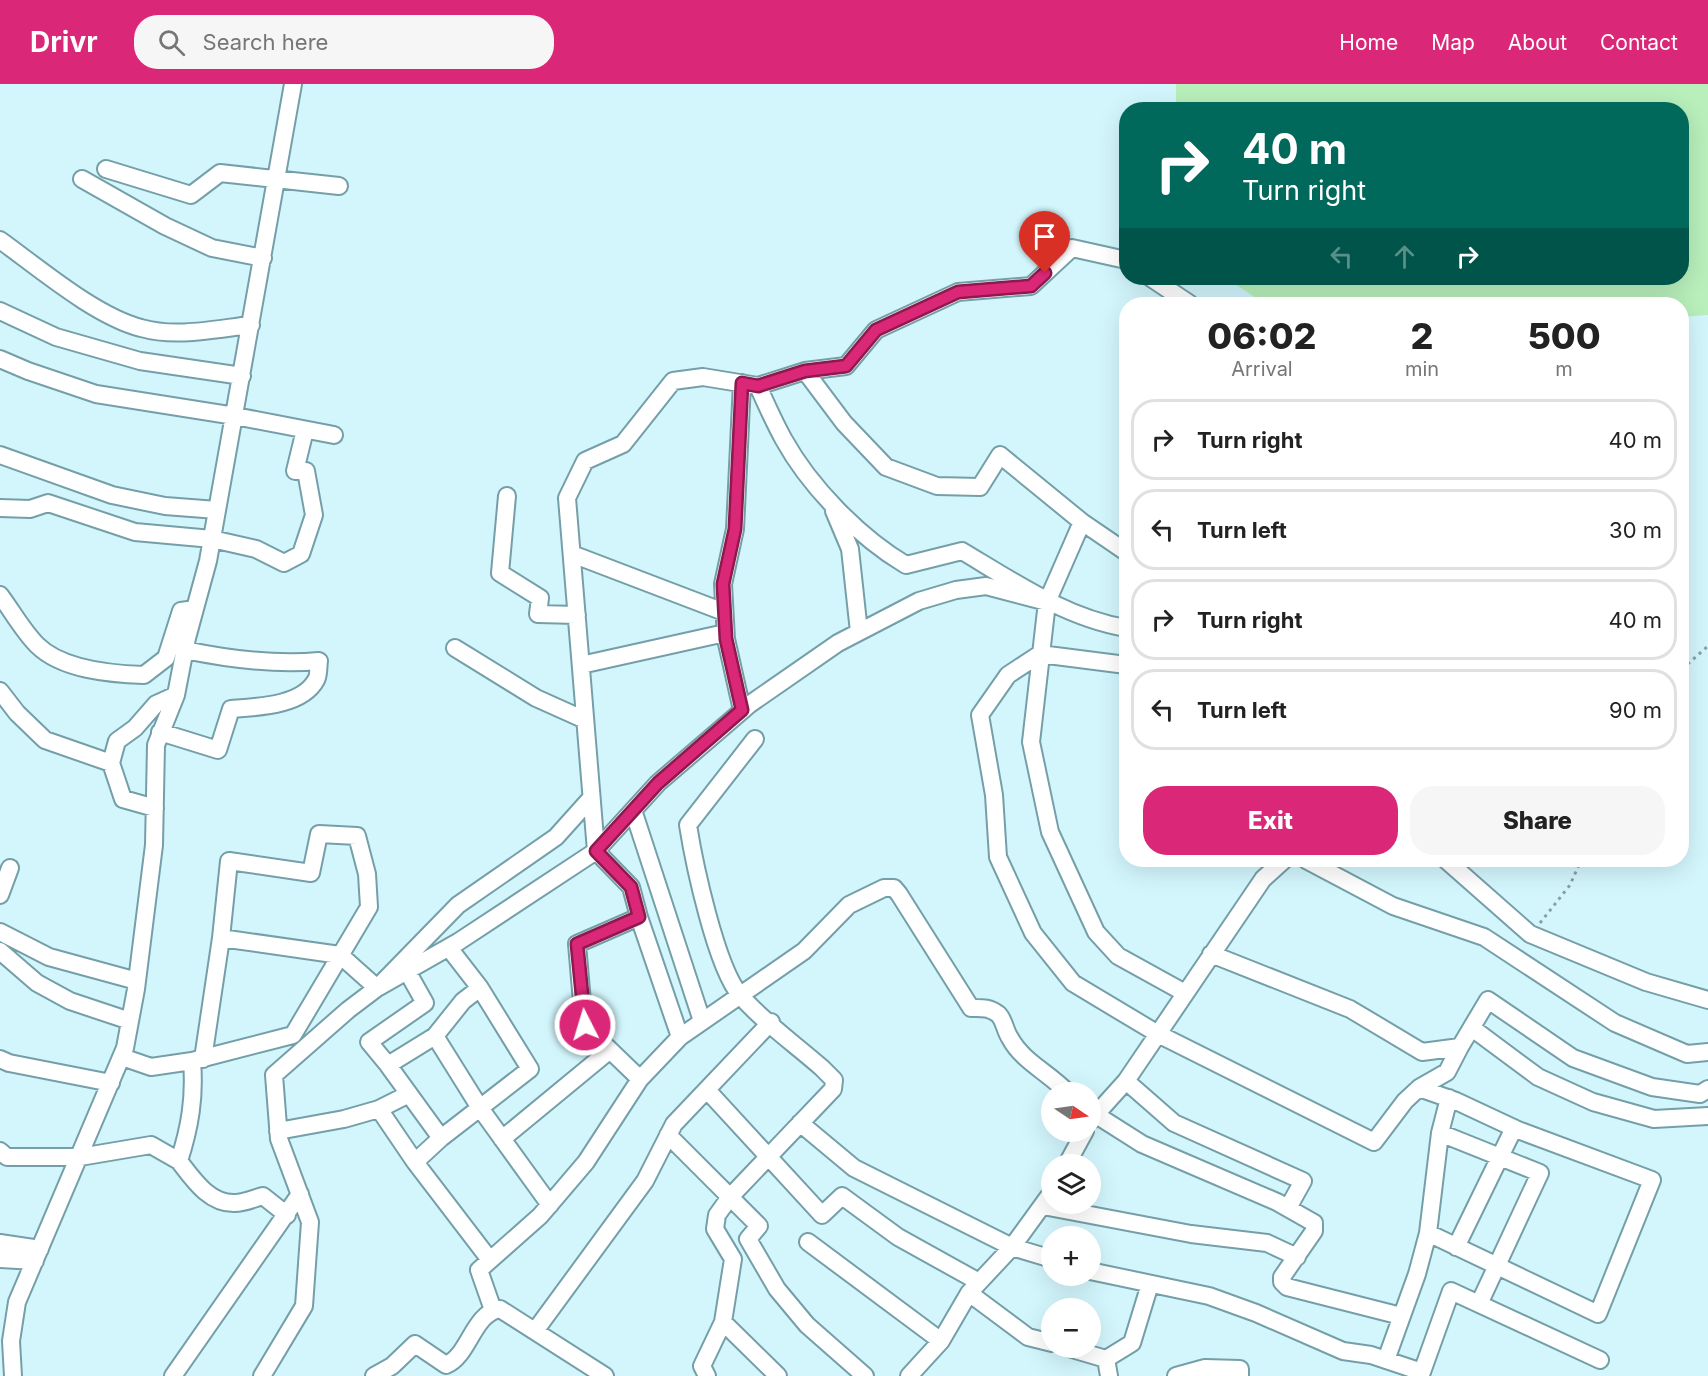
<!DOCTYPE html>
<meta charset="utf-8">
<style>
:root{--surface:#fff;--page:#f6f6f6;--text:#222;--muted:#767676;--line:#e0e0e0;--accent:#db2777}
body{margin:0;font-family:Inter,sans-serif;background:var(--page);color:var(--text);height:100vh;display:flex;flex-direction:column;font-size:22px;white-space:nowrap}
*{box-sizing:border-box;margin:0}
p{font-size:20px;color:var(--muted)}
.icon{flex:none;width:33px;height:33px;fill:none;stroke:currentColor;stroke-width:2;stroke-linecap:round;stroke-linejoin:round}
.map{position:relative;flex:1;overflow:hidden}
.details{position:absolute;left:1119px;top:213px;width:570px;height:570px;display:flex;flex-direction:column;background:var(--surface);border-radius:24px;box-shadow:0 6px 24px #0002}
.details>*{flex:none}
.top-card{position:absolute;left:1119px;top:18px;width:570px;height:183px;border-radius:24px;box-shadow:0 6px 24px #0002;background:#00695c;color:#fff;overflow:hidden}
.needle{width:39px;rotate:103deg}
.buttons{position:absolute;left:1041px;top:998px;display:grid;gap:12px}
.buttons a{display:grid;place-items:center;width:60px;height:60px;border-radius:50%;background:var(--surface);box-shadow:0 6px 24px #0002;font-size:30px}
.pin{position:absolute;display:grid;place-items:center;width:51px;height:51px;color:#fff;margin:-62px -26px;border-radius:50% 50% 50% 0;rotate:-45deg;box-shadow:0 0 6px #0007}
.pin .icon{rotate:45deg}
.me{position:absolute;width:66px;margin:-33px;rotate:355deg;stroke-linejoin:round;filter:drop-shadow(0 0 4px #0008)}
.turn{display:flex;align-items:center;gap:21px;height:126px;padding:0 24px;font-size:27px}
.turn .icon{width:78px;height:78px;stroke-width:2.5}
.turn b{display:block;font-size:42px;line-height:51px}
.lanes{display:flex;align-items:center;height:57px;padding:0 24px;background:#0003;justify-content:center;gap:30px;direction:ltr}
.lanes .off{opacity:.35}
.eta{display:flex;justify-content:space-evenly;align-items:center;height:102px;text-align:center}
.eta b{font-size:36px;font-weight:800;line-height:42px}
.primary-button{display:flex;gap:12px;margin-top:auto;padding:12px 24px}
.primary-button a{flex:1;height:69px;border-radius:24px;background:var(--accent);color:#fff;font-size:24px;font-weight:800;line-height:69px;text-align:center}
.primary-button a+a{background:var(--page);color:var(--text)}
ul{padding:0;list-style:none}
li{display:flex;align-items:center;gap:18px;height:81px;margin:0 12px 9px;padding:0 12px;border:3px solid var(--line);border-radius:24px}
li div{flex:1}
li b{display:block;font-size:22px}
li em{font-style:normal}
header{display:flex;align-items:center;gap:36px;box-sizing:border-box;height:84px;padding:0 30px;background:var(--accent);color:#fff}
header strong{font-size:28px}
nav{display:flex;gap:33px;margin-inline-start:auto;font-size:21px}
.search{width:420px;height:54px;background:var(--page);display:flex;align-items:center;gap:15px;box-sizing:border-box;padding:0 21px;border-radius:24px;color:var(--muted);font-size:22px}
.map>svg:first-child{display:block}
</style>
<header>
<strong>Drivr</strong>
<div class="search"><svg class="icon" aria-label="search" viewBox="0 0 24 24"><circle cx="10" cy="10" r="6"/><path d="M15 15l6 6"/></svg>Search here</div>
<nav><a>Home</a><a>Map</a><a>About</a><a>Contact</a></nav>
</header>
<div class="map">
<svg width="1708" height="1292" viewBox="0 0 1708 1292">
<rect width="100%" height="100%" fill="#d3f6fd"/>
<path fill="#b8efbb" d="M1176,0H1708V231L1682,233V220H1265L1226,194H1682V26L1176,25Z"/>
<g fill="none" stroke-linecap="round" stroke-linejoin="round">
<g stroke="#759fa8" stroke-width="20">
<path id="minor" d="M106,85L191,111L220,89L339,102
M82,95L165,142L212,164L263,174
M0,156C39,184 95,232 141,244C176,254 215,245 251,241
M1151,194L1190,220
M0,227L56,253L140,277L242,292
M0,275L28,287L96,310L235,332L334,351
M805,287L844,339L886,383L937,402L980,403L1000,371L1082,438
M742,299L735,445L723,500L726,555L742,626
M758,302C766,320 774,338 784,356C810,403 860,454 906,481L962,467C1014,498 1066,534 1126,544
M0,371L112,411L165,422L217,426
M507,412L500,489L540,514L538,530L577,531
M0,424L30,425L48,419L135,448L212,455L256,465L284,479L301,470L314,431L306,387H295L305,346
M834,427L850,465L859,548
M572,470L724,528
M0,511C12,527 23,547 37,561C62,586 111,590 144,591L166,574L181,527L195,525
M1047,518L1031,658L1050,748L1096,848L1118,872L1185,909
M455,564L536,614L585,636
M581,581L725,549
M1126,581L1040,570L1008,591L980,631L994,711L998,773L1033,849L1073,899L1158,950L1374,1058L1405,1017L1419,1004L1456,1017L1518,1046L1652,1096L1598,1230L1428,1149L1417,1190L1386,1276
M0,607L17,629L45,656L111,679L123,715L155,724
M160,648L218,666L231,625C257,623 302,622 316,596C319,592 318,582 319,577C275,581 228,575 185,566
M111,679L117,657L135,644L156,620L176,611
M633,726L702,937
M1306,776L1393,822L1484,853L1615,939L1687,970L1708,968
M1446,776L1530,850L1646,898L1708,916
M0,811L10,784
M639,833L680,953
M0,848L49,873L137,897
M449,864L480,904L463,917L435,952L388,981L441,1054L415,1078L490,1176
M0,867L37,899L70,917L130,937
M1211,870L1350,925L1422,968L1460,963L1488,916L1573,974L1652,1003L1700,1010L1708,1005
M1472,944L1538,993L1593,1018L1654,1035L1708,1032
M435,952L480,1024L550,1121
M122,973L151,983L192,977
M0,975L9,979L111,999
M203,975L221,854L340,871L377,904L458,821L556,753L591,714
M388,981L369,958L425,919L407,887
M640,995L584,941L577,860L639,833L631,803L596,767L567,414L585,377L623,360L673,297L703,293L758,302L805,287L846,282L876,246L958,208L1031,202L1072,164L1126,176
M1126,997L1174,1039L1303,1097L1288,1124
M1419,1004L1447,988L1460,963
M707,1006L822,1131L842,1112L898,1153L979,1198
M409,1010L379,1025L415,1078
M1090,1027L1142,1060L1277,1118L1314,1139V1147L1282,1193V1198L1287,1203L1401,1232
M1090,1037L1126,997L1263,795L1284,776
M800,1039L854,1084L1012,1163L1052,1175
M278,1047L344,1035L379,1025
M1440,1049L1540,1089L1479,1220
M668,1051L759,1142L748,1155L777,1205L807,1241L865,1292
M441,1054L530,985L480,904
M502,1055L610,966
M0,1067L7,1073H80L151,1061L179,1077C190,1043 195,1013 192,977L293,951L369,823L367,790L357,752L319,750L311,789L229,777L221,854
M179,1077C193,1095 209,1120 235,1119C244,1119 255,1114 263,1112L287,1131
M1067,1080L1085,1047
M1043,1122L1191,1150L1267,1159L1297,1173
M1428,1149L1440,1049L1449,1014
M808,1158L941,1257
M0,1159L40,1165
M1456,1163L1514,1044
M0,1175L35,1177
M1090,1187L1209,1212L1256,1229L1343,1267L1371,1271L1422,1288L1451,1207L1600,1276
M969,1209L1028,1253L1052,1259
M493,1226L479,1186L540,1132L586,1078L640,995L680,953L804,867L849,821L884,804H894L899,810L971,924C981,924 989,923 998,930C1004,935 1005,947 1010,954C1022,977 1049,989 1067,1008
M723,1238L778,1292
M535,1247L645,1097L674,1040L771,938
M1065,1263L1106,1275L1132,1259L1150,1200
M1106,1275L1109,1292
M13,1292L11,1257L17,1218L125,964L136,905L154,761L156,661L176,611L187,554L208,477L293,0
M173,1292L300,1110
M262,1292L304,1222L310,1138L279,1055L274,991L348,926L377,904L458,858L596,767L658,699L750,620L838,559L919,517L956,506L986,502L1047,518L1082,438L1126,468
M374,1292L392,1282L415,1260L446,1281C469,1272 473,1229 500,1225L605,1292
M707,1292L702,1282L723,1238L733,1175L715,1145L717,1131L730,1113L833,1005L834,996L822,984C796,961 762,937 740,911C716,883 694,779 688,741L755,655
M909,1292L941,1257L969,1209L1012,1163L1052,1108
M1176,1292L1205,1284L1240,1285V1292"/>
</g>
<path stroke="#85a1a6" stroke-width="3" stroke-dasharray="3 4.5" stroke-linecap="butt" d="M1682,585L1708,562
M1540,839L1570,801L1581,776"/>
<use href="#minor" stroke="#fff" stroke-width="16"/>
</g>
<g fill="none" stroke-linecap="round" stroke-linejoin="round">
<g stroke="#8e194d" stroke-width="15">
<path id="route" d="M585,941L577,860L639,833L631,803L596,767L658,699L742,626L726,555L723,500L735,445L742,299L758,302L805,287L846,282L876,246L958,208L1031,202L1045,189"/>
</g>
<use href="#route" stroke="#db2777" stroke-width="10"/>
</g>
</svg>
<div class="buttons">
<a><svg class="needle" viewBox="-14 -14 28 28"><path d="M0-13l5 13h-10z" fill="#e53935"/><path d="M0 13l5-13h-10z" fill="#767676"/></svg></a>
<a><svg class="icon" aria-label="layers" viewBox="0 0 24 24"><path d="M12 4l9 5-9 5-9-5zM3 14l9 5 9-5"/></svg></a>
<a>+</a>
<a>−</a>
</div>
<div class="pin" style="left:1045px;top:189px;background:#d93025"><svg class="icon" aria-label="arrive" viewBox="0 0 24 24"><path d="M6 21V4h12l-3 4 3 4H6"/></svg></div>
<svg class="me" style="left:585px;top:941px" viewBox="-20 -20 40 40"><circle r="17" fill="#db2777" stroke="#fff" stroke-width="3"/><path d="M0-11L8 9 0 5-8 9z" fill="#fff"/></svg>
<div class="top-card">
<div class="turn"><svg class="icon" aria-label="right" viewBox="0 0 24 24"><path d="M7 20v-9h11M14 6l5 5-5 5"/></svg><div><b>40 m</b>Turn right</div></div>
<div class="lanes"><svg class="icon off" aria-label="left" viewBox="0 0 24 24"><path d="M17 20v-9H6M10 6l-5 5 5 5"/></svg><svg class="icon off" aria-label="ahead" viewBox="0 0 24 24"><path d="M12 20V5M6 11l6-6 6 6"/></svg><svg class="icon" aria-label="right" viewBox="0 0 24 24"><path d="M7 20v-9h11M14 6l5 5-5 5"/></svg></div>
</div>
<section class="details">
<div class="eta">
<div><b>06:02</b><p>Arrival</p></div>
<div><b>2</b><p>min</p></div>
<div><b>500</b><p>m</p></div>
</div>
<ul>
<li><svg class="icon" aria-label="right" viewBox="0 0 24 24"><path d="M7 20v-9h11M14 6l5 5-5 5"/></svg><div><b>Turn right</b></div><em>40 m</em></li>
<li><svg class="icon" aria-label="left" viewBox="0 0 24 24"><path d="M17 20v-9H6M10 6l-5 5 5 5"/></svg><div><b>Turn left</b></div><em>30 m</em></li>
<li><svg class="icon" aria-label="right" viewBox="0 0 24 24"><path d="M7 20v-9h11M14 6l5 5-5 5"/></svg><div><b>Turn right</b></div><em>40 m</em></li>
<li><svg class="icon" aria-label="left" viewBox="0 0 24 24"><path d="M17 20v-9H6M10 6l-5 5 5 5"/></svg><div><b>Turn left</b></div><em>90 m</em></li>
</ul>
<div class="primary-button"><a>Exit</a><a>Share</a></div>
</section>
</div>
